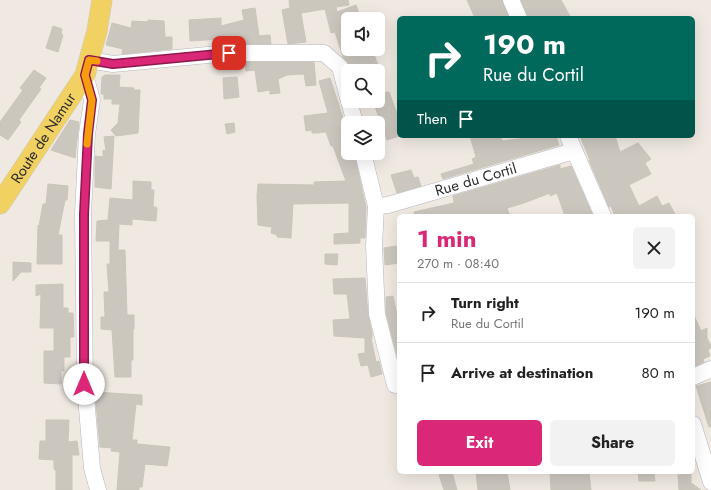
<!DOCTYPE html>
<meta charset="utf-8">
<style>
:root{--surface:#fff;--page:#f2f2f2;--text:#222;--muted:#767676;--line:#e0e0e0;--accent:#db2777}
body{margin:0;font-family:Jost,sans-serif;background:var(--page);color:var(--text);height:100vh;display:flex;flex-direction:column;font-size:15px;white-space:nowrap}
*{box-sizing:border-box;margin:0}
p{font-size:13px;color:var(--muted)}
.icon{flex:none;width:22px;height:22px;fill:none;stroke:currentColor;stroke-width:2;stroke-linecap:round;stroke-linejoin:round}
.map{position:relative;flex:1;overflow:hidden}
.sheet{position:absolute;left:397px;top:214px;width:298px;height:260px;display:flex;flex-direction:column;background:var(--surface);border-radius:6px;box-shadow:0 4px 16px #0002}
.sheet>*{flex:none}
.top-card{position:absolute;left:397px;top:16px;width:298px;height:122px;border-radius:6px;box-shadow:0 4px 16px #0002;background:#00695c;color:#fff;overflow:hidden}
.buttons{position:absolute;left:341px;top:12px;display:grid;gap:8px}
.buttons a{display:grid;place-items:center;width:44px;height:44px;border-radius:6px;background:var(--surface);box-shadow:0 4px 16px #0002;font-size:20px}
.pin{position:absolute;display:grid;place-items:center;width:34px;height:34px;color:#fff;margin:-17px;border-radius:8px;box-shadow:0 2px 6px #0006}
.me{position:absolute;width:44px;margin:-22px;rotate:0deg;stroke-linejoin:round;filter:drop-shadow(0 0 3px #0008)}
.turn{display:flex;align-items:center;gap:14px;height:84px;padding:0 20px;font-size:18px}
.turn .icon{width:52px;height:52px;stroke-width:2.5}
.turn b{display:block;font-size:28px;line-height:34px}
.then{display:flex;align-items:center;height:38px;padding:0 20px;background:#0003;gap:8px;font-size:15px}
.round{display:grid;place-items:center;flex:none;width:42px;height:42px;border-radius:6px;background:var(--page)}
.headline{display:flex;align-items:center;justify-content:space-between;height:68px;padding:0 20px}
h1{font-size:24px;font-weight:700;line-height:30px;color:var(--accent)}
.primary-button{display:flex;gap:8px;margin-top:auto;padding:8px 20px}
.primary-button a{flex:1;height:46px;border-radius:6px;background:var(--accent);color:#fff;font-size:16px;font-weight:700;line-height:46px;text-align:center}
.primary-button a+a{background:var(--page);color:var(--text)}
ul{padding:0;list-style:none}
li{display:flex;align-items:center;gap:12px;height:60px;padding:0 20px;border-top:1px solid var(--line)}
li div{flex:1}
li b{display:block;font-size:15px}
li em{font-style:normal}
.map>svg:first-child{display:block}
</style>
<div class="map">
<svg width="711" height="490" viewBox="0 0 711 490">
<rect width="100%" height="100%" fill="#efe9e1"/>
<path fill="#cbc7bf" stroke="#cbc5ba" d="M289,0H348L349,5L336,7L337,12L356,5L361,19H348V49H372L379,68L376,69L377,71H351L349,64L343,57L335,32L331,33L325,9L301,13L306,42L288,44L282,10L290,8Z
M467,0H502L509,18H475Z
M521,0H561L571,18H528Z
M255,8L259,36L270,35L271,44H222V39L190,41L189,20L221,18V26L244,20L242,10Z
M148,20L164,21L165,37H172V49L122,54L123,49L106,45L112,23L131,28L132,21L148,22Z
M53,26L62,29L61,34L63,35L58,52L46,48Z
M245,62H314L316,85L306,86L304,74L287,75L278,79L280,93L270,94V90L258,92L255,70L246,71Z
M34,70L46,78L39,88L41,89L19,120L21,122L8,140L0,135V122L23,90L20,88Z
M105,75H120L119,87L134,88L133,90H140L138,133L116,136L111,130L118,123L120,104H112V99H104V94H101L102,77Z
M237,77L239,97L224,99L223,78Z
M330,78L348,134V153H354L366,207L365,238H360V243L334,244V234L349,233V203L293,204L291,238L277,237V235L271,233L272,227L258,225L257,196L258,184L314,185V182L346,181L333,146H331L326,132L317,133H312V130L306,131L304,116L328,113L319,81Z
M387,92H389L399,119V136L387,140L373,101H378V95Z
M70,120L79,122L75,158L51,150Z
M234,123L235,132L227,134L225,124Z
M114,136L111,189L95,187V156L103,157V150L106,151L104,137Z
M470,136H500L502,141L544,136H556L559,145L443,179L441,174L474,164L472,159L476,157Z
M580,136H615L620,152L638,143L651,159L645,163L651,174L629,185L639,206L657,196L662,206L669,203L676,216H615L611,206L609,207L589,160H590Z
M560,165V169L571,166L593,216H565L557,193L550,196V193L524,203L507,208L509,214L502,216H414V212L454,203L453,196Z
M411,170L414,178L418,177L421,186L397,193L391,175Z
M133,181L151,182V190H154L153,207H156L157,209L156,221L132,219V225L119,224L118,250H125L127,315H134V329H133V360H131V377H115L112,330L101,329V317H105L104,292H109L107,264H110V241H96L97,221L108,220L110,198L133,200Z
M48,184L68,186L67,200H65L58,235H62V264H37L38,225L39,226L43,204H46Z
M396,246L397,254H399V263L385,265L384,248Z
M325,254H338L337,265L325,264Z
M13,262L31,263V272H21L13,281Z
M365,278L368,315L372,333V338H371L376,362L379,361L382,374L371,377L368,365L361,366L358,354L365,353V338L334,336L333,320L350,319L347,294H334L333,279Z
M63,284V308H68V313H73L74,337H70V357H64V371H61V384L44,383V351H54V328H40L41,294L36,296V285Z
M393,296L396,311H399V362L386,313V297Z
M693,313L701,331L707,328V338L711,346V348L708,350L710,356L703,359L704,362L693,367Z
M711,382V427H709L696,386Z
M95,392L142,395V405L136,404L132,440H137V444L170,447L167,466L145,464L142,487H139V490H117L120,452L111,451L112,448L100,447Z
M46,420H69L68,442L77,441L79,455H72V490H56V471L54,469V460L39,459L40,441H46Z
M448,472H452L457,490H444L439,475Z
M476,472H507L510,490H478Z
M550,472H589L591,490H551Z
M638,472H654L655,481H639Z
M691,474V483L701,490H679L678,475Z"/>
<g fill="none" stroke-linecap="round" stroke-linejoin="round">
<g stroke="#b4b7c1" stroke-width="17">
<g id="minor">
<path d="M511,0L519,18"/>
<path d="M89,60L113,64L229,53H324L340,67L348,98"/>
<path d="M85,75L92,100L87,134L83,214L85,384L92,468L98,490"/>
<path d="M349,101L355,123"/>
<path d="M568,136L603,216"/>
<path id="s1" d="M363,153L376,206L388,205L574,151"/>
<path d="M376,206L374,246L377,314L395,385"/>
<path d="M693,377L711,369"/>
<path d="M693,424L711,482"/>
</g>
</g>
<g stroke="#c9c9c9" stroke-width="21">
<g id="major">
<path id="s2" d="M0,204L85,75L97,31L102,0"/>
</g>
</g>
<use href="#minor" stroke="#fff" stroke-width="16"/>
<use href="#major" stroke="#f2d163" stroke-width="20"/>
</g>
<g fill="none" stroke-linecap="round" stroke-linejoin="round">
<g stroke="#8e194d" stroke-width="10">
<path id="route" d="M84,384V214L88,134L92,100L85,75L89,60L113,64L229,53"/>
</g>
<use href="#route" stroke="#db2777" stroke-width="7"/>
<path stroke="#f59e0b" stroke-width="7" d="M87,144L92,100L85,75L89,60L97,61"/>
</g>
<g text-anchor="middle" stroke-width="3.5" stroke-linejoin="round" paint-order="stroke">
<g font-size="15" fill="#2e2e2e" stroke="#fff">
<text dy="5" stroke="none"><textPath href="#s2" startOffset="79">Route de Namur</textPath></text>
<text dy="5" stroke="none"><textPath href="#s1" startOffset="158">Rue du Cortil</textPath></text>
</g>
</g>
</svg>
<div class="buttons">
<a><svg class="icon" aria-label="sound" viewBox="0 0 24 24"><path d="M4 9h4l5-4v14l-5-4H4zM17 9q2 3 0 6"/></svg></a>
<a><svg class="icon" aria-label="search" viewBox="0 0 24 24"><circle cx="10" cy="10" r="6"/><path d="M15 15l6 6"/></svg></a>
<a><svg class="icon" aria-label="layers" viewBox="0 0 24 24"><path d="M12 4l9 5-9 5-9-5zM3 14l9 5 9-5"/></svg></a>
</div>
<div class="pin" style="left:229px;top:53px;background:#d93025"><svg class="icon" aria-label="arrive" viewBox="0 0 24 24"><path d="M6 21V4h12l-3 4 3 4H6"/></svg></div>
<svg class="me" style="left:84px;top:384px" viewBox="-20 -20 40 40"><circle r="19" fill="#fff"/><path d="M0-13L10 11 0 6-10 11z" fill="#db2777"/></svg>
<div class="top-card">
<div class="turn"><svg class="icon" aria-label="right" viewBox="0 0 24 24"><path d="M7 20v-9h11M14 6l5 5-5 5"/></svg><div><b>190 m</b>Rue du Cortil</div></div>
<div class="then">Then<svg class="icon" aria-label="arrive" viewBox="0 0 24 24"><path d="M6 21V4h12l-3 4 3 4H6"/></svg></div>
</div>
<section class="sheet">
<div class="headline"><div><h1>1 min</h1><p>270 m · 08:40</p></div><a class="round"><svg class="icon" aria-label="close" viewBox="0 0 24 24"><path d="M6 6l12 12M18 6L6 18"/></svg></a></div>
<ul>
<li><svg class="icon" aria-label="right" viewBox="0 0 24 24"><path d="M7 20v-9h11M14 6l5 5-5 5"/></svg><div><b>Turn right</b><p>Rue du Cortil</p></div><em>190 m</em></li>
<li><svg class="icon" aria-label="arrive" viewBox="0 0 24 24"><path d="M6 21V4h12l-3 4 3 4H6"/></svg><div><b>Arrive at destination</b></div><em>80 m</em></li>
</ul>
<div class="primary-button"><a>Exit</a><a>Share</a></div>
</section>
</div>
